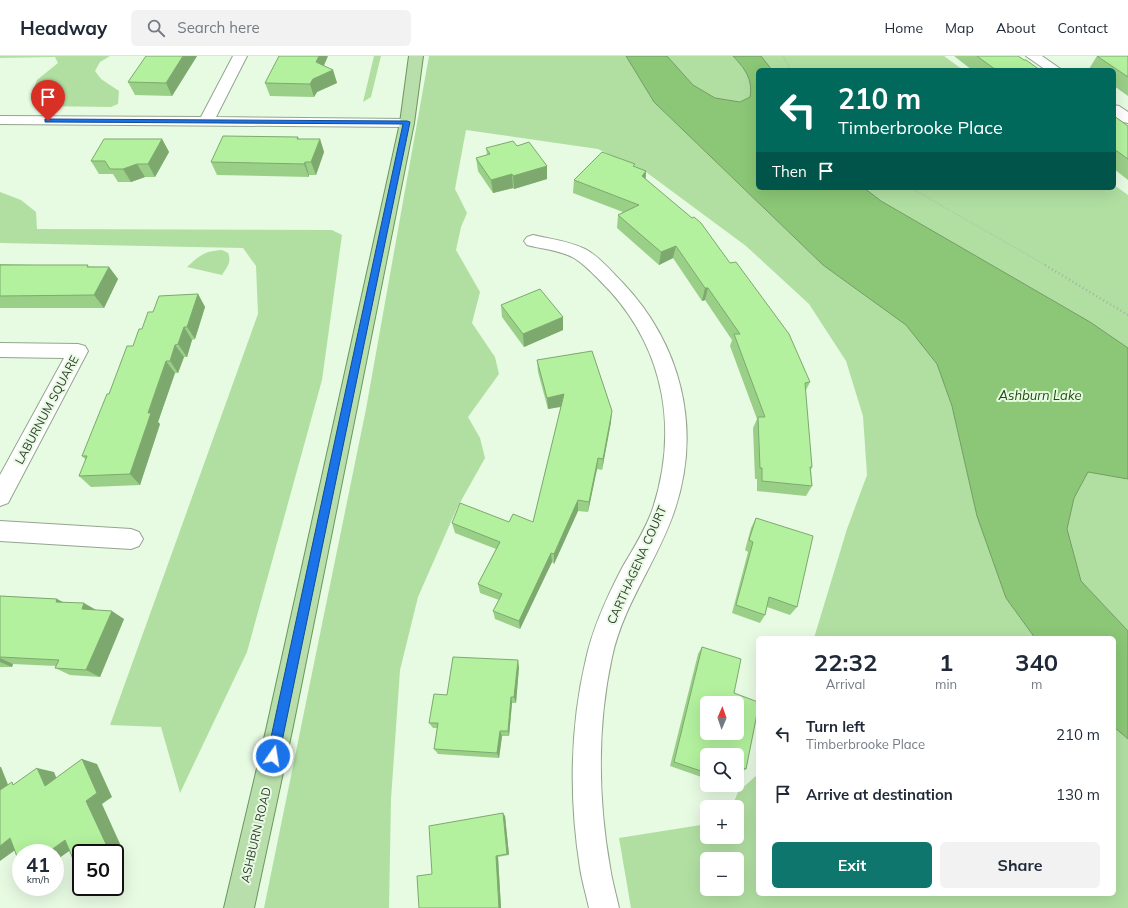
<!DOCTYPE html>
<meta charset="utf-8">
<style>
:root{--surface:#fff;--page:#f2f2f3;--text:#1f2937;--muted:#747a83;--line:#e0e1e3;--accent:#0f766e}
body{margin:0;font-family:Mulish,sans-serif;background:var(--page);color:var(--text);height:100vh;display:flex;flex-direction:column;font-size:15px;white-space:nowrap}
*{box-sizing:border-box;margin:0}
p{font-size:13px;color:var(--muted)}
.icon{flex:none;width:22px;height:22px;fill:none;stroke:currentColor;stroke-width:2;stroke-linecap:round;stroke-linejoin:round}
.map{position:relative;flex:1;overflow:hidden}
.sheet{position:absolute;left:756px;top:580px;width:360px;height:260px;display:flex;flex-direction:column;background:var(--surface);border-radius:6px;box-shadow:0 4px 16px #0002}
.sheet>*{flex:none}
.top-card{position:absolute;left:756px;top:12px;width:360px;height:122px;border-radius:6px;box-shadow:0 4px 16px #0002;background:#00695c;color:#fff;overflow:hidden}
.needle{width:26px;rotate:2deg}
.fabs{position:absolute;left:700px;top:640px;display:grid;gap:8px}
.fabs a{display:grid;place-items:center;width:44px;height:44px;border-radius:6px;background:var(--surface);box-shadow:0 4px 16px #0002;font-size:20px}
.speed{position:absolute;left:12px;top:788px;display:flex;gap:8px;font-size:20px;font-weight:700;text-align:center}
.speed>*{display:grid;place-content:center;width:52px;height:52px;border-radius:50%;background:var(--surface);box-shadow:0 4px 16px #0002;line-height:1}
.speed small{font-size:10px;font-weight:400}
.speed .limit{border:2px solid #111;border-radius:6px;background:#fff;color:#111}
.pin{position:absolute;display:grid;place-items:center;width:34px;height:34px;color:#fff;margin:-41px -17px;border-radius:50% 50% 50% 0;rotate:-45deg;box-shadow:0 0 4px #0007}
.pin .icon{rotate:45deg}
.me{position:absolute;width:44px;margin:-22px;rotate:13deg;stroke-linejoin:round;filter:drop-shadow(0 0 3px #0008)}
.turn{display:flex;align-items:center;gap:14px;height:84px;padding:0 16px;font-size:18px}
.turn .icon{width:52px;height:52px;stroke-width:2.5}
.turn b{display:block;font-size:28px;line-height:34px}
.then{display:flex;align-items:center;height:38px;padding:0 16px;background:#0003;gap:8px;font-size:15px}
.eta{display:flex;justify-content:space-evenly;align-items:center;height:68px;text-align:center}
.eta b{font-size:24px;font-weight:700;line-height:28px}
.action{display:flex;gap:8px;margin-top:auto;padding:8px 16px}
.action a{flex:1;height:46px;border-radius:6px;background:var(--accent);color:#fff;font-size:16px;font-weight:700;line-height:46px;text-align:center}
.action a+a{background:var(--page);color:var(--text)}
ul{padding:0;list-style:none}
li{display:flex;align-items:center;gap:12px;height:60px;padding:0 16px}
li div{flex:1}
li b{display:block;font-size:15px}
li em{font-style:normal}
header{display:flex;align-items:center;gap:24px;box-sizing:border-box;height:56px;padding:0 20px;background:var(--surface);border-bottom:1px solid var(--line)}
header strong{font-size:19px}
nav{display:flex;gap:22px;margin-inline-start:auto;font-size:14px}
.search{width:280px;height:36px;background:var(--page);display:flex;align-items:center;gap:10px;box-sizing:border-box;padding:0 14px;border-radius:6px;color:var(--muted);font-size:15px}
.map>svg:first-child{display:block}
</style>
<header>
<strong>Headway</strong>
<div class="search"><svg class="icon" aria-label="search" viewBox="0 0 24 24"><circle cx="10" cy="10" r="6"/><path d="M15 15l6 6"/></svg>Search here</div>
<nav><a>Home</a><a>Map</a><a>About</a><a>Contact</a></nav>
</header>
<div class="map">
<svg width="1128" height="852" viewBox="0 0 1128 852">
<rect width="100%" height="100%" fill="#e7fae2"/>
<path fill="#b1dfa2" fill-rule="evenodd" d="M0,0H110L100,6L95,15L101,23L119,35L118,48L111,51L39,50L32,38L37,24L58,7L55,1L0,2Z
M374,0H381L371,41L363,46Z
M429,0H626L654,46L823,209L906,269L937,308L952,350L977,460L1006,542L1035,582H814L847,473L867,419L863,360L846,305L809,248L746,190L646,116L598,93L466,74L455,133L467,157L461,171L456,194L480,236L472,267L495,301L499,318L468,361L480,382L485,402L457,452L418,541L400,614L391,743L389,852H264L366,353Z
M667,0H733C745,14 753,23 750,41L741,46L715,42L693,29Z
M761,0H944L963,14H772Z
M1114,129L1128,139V292L1090,266L881,145L864,132H1114Z
M0,136L21,144L36,156L37,173L332,174L342,179L322,324L247,596L180,737L161,671L110,669L258,258L256,210L243,192L0,187Z
M222,194L228,197C232,206 227,211 222,219L187,211C200,199 205,195 222,194Z
M1088,416L1128,423V575L1081,525L1067,473L1074,442Z
M1114,671L1128,683V852H631L619,782L707,768V781H737V751H732L738,736L758,718V838H1114ZM707,803H737V833H707Z"/>
<path fill="#8bc776" stroke="#719d62" d="M626,0H667L693,29L715,42L740,46L750,41C753,23 745,13 733,0H761L772,14H758V132H864L881,145L1090,266L1128,292V423L1088,416L1074,442L1067,473L1081,525L1128,575V683L1114,671V582H1035L1006,542L977,460L952,350L937,308L906,269L823,209L654,46Z"/>
<g fill="none" stroke-linecap="round" stroke-linejoin="round">
<g stroke="#94a58f" stroke-width="2">
<path id="minor" d="M233,0H247L216,61L407,63L412,64L414,67L412,70L407,71L0,68V60L201,61Z
M1026,0H1042L1062,14H1046Z
M1114,49L1119,50L1128,56V67L1123,66L1114,60Z
M533,179C550,183 569,185 585,193C599,200 611,215 622,226C681,288 702,371 675,453C658,505 624,546 612,601C597,670 598,742 610,811C612,825 616,838 619,852H589C586,838 582,825 580,812C569,742 570,671 586,603C593,571 607,541 622,512C633,493 646,473 653,452C678,374 665,296 610,235C599,224 587,210 574,202C560,194 542,193 527,189L524,185L527,181Z
M0,287L78,288L85,290L88,295L8,447L0,450V419L64,302L0,301Z
M0,465L131,473L139,476L143,483L139,490L131,493L0,485Z"/>
</g>
<g stroke="#6b975c" stroke-width="2">
<path id="major" d="M409,0H423L414,67L293,670L254,852H224L267,670L400,67Z"/>
</g>
<path stroke="#a3b29f" stroke-width="1.5" stroke-dasharray="0.5 2" stroke-linecap="butt" d="M783,0L791,14
M911,132L1047,210"/>
<path stroke="#a3b29f" stroke-width="2.5" stroke-dasharray="1 3" stroke-linecap="butt" d="M1045,209L1128,259"/>
<use href="#minor" fill="#fff" fill-rule="evenodd"/>
<use href="#major" fill="#b8deab" fill-rule="evenodd"/>
</g>
<path fill="#9acf88" d="M197,0L172,40L135,39L128,26Z
M954,0H1018L1040,14H972Z
M1097,0H1128V40L1114,30V14H1091L1089,13Z
M324,10L333,14L337,27L317,36L314,41L270,40L265,27Z
M1114,60L1128,70V124L1114,113Z
M298,81L299,83H320L324,96L316,119H309V121L217,119L211,106Z
M162,83L169,96L155,121H145L131,126H118L113,118H99L91,105Z
M517,90L547,123L514,133L513,132L493,137L478,115L476,102L487,99L486,92Z
M635,111L646,115V123L810,326L805,336L812,411L811,414L812,430L806,440L757,435V423H755L753,372L757,363L730,290L732,284L705,244L702,245L673,202L659,209L617,172L618,159L623,156L573,137L574,124Z
M0,208L109,211L118,223L104,252H0Z
M198,238L205,251L195,283L192,284L187,301H184L178,317H175L158,366L160,368L140,429L91,431L79,420L86,404L82,400L109,338L142,273L153,256Z
M501,249L563,261V274L524,291L502,261Z
M537,304L611,366L602,414L597,413L588,456L578,455L554,508L552,506L520,573L495,563L493,555L499,544L480,537L478,528L496,493L455,477L452,467L509,466H533L561,351L548,353L538,316Z
M756,462L797,551L790,559L767,551L765,559L760,567L732,557L748,496L745,494L751,472Z
M0,540L57,543L63,546L96,554L124,563L100,621L70,619L55,612L56,610L13,608L12,611H0Z
M702,591L734,637L746,713L741,717L737,716V699H707V723L670,710L698,598Z
M519,611L516,647H512L509,680H502L499,702L438,698L434,693L437,672H433L429,667L447,639Z
M505,760L509,799L498,801L501,852H419L432,818Z"/>
<path fill="#7da96f" d="M183,0H197L172,40L166,27Z
M319,0H328L320,19L316,6Z
M333,14L337,27L317,36L314,41L310,28L313,23Z
M162,83L169,96L155,121L148,108Z
M320,83L324,96L316,119L311,106Z
M305,106L309,119V121L304,108Z
M137,108L145,121L131,126L123,113Z
M547,110V123L514,133L513,120Z
M646,115L645,128L642,120Z
M512,118L513,132L493,137L491,124Z
M676,190L673,202L659,209L661,196Z
M109,211L118,223L104,252L94,239Z
M705,232H708L705,244L702,245Z
M198,238L205,251L195,283L187,271Z
M563,261V274L524,291L523,278Z
M184,271L192,284L187,301L178,288Z
M175,289L184,301L178,317L170,305Z
M166,305L175,317L158,366L160,368L140,429L130,418L148,357Z
M564,338V350L548,353L547,342Z
M612,355L611,366L602,414L603,403Z
M598,402L597,413L588,456L589,446Z
M578,444V455L554,508V498Z
M551,497L552,506L520,573L519,565Z
M57,543L71,551L56,546Z
M84,547L98,555L82,553Z
M112,555L124,563L100,621L86,614Z
M0,602L13,608L12,611L0,606Z
M518,604L519,611L516,647L514,641Z
M511,641L512,647L509,680L508,675Z
M500,675L502,680L499,702L497,697Z
M82,703L97,708L112,741L102,748L121,790L112,797H94L86,745Z
M0,711H1L13,741L0,739Z
M37,712L54,716L61,733L45,730Z
M503,757L505,760L509,799L507,798Z
M10,782L29,784L0,805V790Z
M65,784L82,786L55,805V797H47Z
M496,800L498,801L501,852H499Z
M81,807V811L76,810Z"/>
<path fill="#b3f19e" stroke="#7da96f" fill-rule="evenodd" d="M146,0H183L166,27L128,26Z
M279,0H319L316,6L333,14L313,23L310,28L265,27Z
M977,0H1018L1024,4H1026L1040,14H996Z
M1097,0H1128V21Z
M1114,60L1128,70V103L1114,93Z
M223,80L298,81L297,83H320L311,106H305L304,108L211,106Z
M104,83H162L148,108H137L123,113H110L105,105H91Z
M513,85L517,90L529,86L547,110L513,120L512,118L491,124L476,102L490,98L486,92Z
M602,96L635,108L633,110L646,115L642,120L692,162L694,161L701,167L730,207L736,206L789,278L810,326L805,327L812,411H810L812,430L762,425V412H760L758,361H765L734,278H740L708,232H705L676,190L661,196L618,159L639,149L574,124Z
M0,209H88L87,211H109L94,239L0,240Z
M540,233L563,261L523,278L501,249Z
M198,238L187,271H184L178,288L175,289L170,305H166L148,357H151L130,418L79,420L87,400H82L107,338H109L127,290H133L139,273H142L148,256H153L159,240Z
M592,295L612,355L603,403L598,402L589,446L578,444L554,498L551,497L519,565L493,555L502,538L478,528L500,486L452,467L460,447L509,466L513,458L533,466L564,338L547,342L537,304Z
M756,462L813,480L797,551L769,541L765,559L736,549L753,486L749,484Z
M0,540L57,543L56,546L84,547L82,553L112,555L86,614L55,612L59,604L0,601Z
M702,591L741,603L734,637L758,646V653L746,713L737,709V699H707V717L674,706ZM707,647H737V677H707Z
M453,601L518,604L514,641H511L508,675H500L497,697L434,693L438,667H429L434,638L447,639Z
M82,703L97,737L86,745L106,788L94,797H81V807L76,810L65,784L47,797H21V811L10,782L0,790V734L12,726L13,729L37,712L45,730Z
M503,757L507,798L496,800L499,852H419L417,820L432,818L429,770Z"/>
<path fill="#1a73e8" stroke="#114b97" d="M45,63L407,65L410,66L279,700L277,705L273,706L269,705L267,700L403,68L48,66H45Z"/>
<g text-anchor="middle" stroke-width="4" stroke-linejoin="round" paint-order="stroke">
<g font-size="12" fill="#343c32" stroke="#e7fae2">
<text transform="translate(47 354) rotate(-62)" y="4">LABURNUM SQUARE</text>
<text transform="translate(637 509) rotate(-66)" y="4">CARTHAGENA COURT</text>
<text transform="translate(256 779) rotate(-77)" y="4">ASHBURN ROAD</text>
</g>
<g font-size="13" font-style="italic" fill="#234a13" stroke="#e7fae2">
<text x="1040" y="344">Ashburn Lake</text>
</g>
</g>
</svg>
<div class="fabs">
<a><svg class="needle" viewBox="-14 -14 28 28"><path d="M0-13l5 13h-10z" fill="#e53935"/><path d="M0 13l5-13h-10z" fill="#747a83"/></svg></a>
<a><svg class="icon" aria-label="search" viewBox="0 0 24 24"><circle cx="10" cy="10" r="6"/><path d="M15 15l6 6"/></svg></a>
<a>+</a>
<a>−</a>
</div>
<div class="speed"><div>41<small>km/h</small></div><div class="limit">50</div></div>
<div class="pin" style="left:48px;top:65px;background:#d93025"><svg class="icon" aria-label="arrive" viewBox="0 0 24 24"><path d="M6 21V4h12l-3 4 3 4H6"/></svg></div>
<svg class="me" style="left:273px;top:700px" viewBox="-20 -20 40 40"><circle r="17" fill="#1a73e8" stroke="#fff" stroke-width="3"/><path d="M0-11L8 9 0 5-8 9z" fill="#fff"/></svg>
<div class="top-card">
<div class="turn"><svg class="icon" aria-label="left" viewBox="0 0 24 24"><path d="M17 20v-9H6M10 6l-5 5 5 5"/></svg><div><b>210 m</b>Timberbrooke Place</div></div>
<div class="then">Then<svg class="icon" aria-label="arrive" viewBox="0 0 24 24"><path d="M6 21V4h12l-3 4 3 4H6"/></svg></div>
</div>
<section class="sheet">
<div class="eta">
<div><b>22:32</b><p>Arrival</p></div>
<div><b>1</b><p>min</p></div>
<div><b>340</b><p>m</p></div>
</div>
<ul>
<li><svg class="icon" aria-label="left" viewBox="0 0 24 24"><path d="M17 20v-9H6M10 6l-5 5 5 5"/></svg><div><b>Turn left</b><p>Timberbrooke Place</p></div><em>210 m</em></li>
<li><svg class="icon" aria-label="arrive" viewBox="0 0 24 24"><path d="M6 21V4h12l-3 4 3 4H6"/></svg><div><b>Arrive at destination</b></div><em>130 m</em></li>
</ul>
<div class="action"><a>Exit</a><a>Share</a></div>
</section>
</div>
